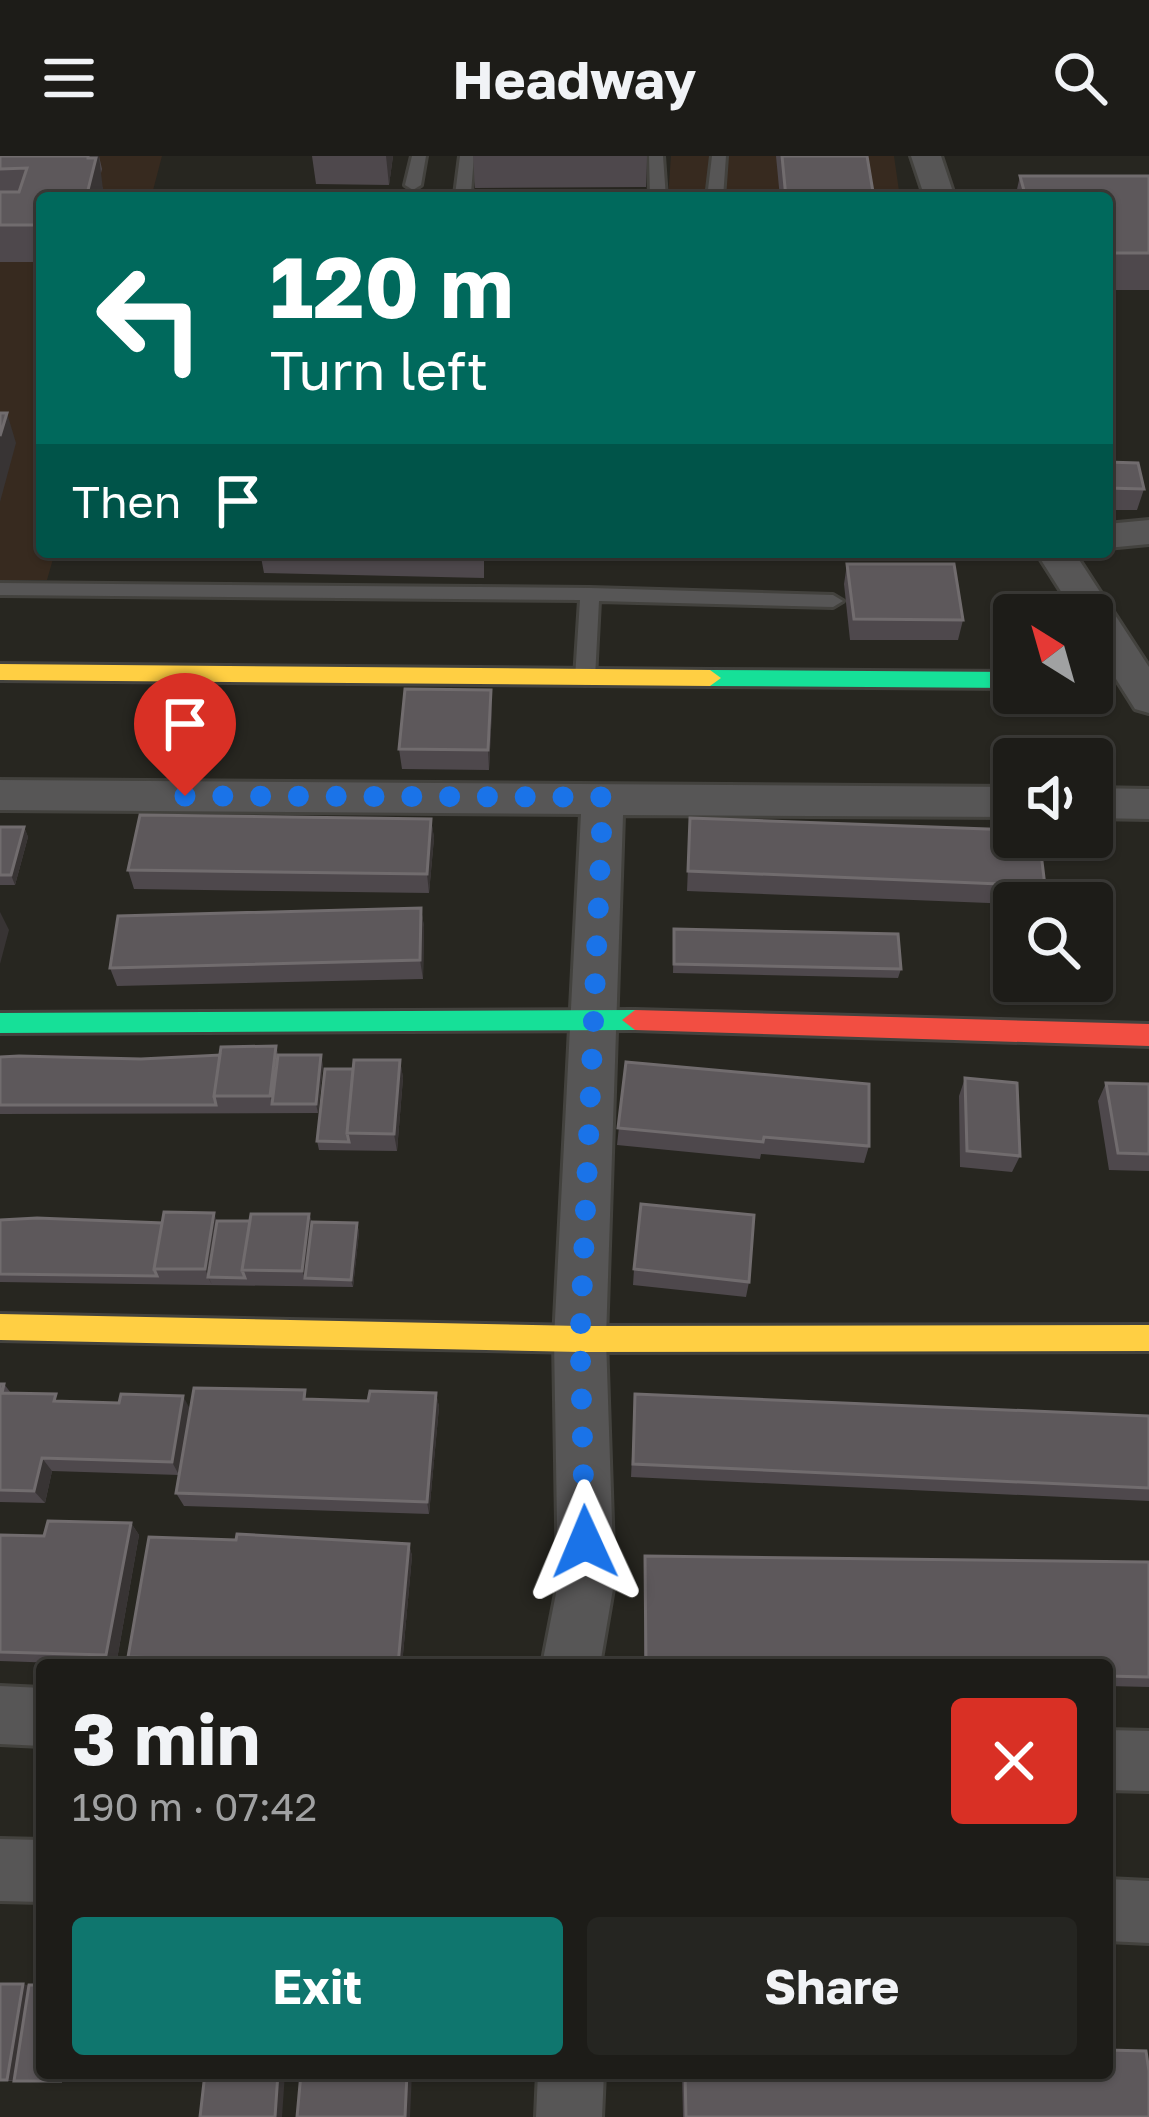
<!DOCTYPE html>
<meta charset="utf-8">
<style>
:root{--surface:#1d1c18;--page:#252521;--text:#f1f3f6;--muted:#a0a1a2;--line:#3b3a37;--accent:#0f766e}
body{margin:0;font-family:"Golos Text",sans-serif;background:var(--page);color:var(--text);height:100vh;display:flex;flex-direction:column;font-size:45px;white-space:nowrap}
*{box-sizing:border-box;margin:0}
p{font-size:39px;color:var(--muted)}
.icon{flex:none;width:66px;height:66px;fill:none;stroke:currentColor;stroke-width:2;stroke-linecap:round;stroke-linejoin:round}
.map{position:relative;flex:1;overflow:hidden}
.side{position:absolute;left:36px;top:1503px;width:1077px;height:420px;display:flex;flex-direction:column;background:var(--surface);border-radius:12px;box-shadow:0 3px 9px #0004,0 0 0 3px var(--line)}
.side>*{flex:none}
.guide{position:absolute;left:36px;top:36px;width:1077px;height:366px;border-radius:12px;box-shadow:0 3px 9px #0004,0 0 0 3px var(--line);background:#00695c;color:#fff;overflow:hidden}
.needle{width:78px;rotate:323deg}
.buttons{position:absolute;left:993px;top:438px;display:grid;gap:24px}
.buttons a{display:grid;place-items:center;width:120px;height:120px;border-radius:12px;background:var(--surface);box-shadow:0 3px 9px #0004,0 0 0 3px var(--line);font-size:60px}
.pin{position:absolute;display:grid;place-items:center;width:102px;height:102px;color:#fff;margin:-123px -51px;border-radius:50% 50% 50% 0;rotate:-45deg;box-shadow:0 0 12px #0007}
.pin .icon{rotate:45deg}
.me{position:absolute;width:132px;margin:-66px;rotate:359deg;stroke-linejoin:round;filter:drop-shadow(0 0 9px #0008)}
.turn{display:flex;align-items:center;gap:42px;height:252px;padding:0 36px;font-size:54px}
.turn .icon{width:156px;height:156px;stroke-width:2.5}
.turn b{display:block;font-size:84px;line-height:102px}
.then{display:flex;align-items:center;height:114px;padding:0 36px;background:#0003;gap:24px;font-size:45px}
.round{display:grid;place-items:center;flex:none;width:126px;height:126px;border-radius:12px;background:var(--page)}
.headline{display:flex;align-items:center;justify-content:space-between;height:204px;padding:0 36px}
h1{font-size:72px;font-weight:700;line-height:90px}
.button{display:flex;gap:24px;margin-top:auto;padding:24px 36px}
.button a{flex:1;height:138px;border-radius:12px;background:var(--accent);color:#fff;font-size:48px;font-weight:700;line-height:138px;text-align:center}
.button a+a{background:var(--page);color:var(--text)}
header{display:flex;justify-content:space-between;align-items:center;height:156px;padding:0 36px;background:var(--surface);font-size:54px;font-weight:700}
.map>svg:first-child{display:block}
</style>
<header><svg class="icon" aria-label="menu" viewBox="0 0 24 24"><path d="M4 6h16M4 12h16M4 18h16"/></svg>Headway<svg class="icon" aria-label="search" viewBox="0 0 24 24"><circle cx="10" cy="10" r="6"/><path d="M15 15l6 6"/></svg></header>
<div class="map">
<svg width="1149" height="1961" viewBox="0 0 1149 1961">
<rect width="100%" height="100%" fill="#272620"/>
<path fill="#372a1f" d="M0,0H162L151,42H42V396H55L47,424H0Z
M671,0H894L900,42H668Z"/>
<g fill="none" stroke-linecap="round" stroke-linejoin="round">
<g stroke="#43423e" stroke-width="6">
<path id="lane" d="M412,0H426L421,29L413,34L405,29Z
M460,0H474L471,37L478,42L455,39Z
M649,0H663L666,42H650Z
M712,0H726L723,42H707Z
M0,427L590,432L833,439L843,445L833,451L599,445L595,522L585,529L575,522L580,444L0,439Z"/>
</g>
<g stroke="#43423e" stroke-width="6">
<path id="street" d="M911,0H941L955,42H925Z
M1149,364V388L1107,392V368Z
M1036,396H1074L1149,511V557L1135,553L1092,485V459H1076Z
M0,624L1014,631V661L623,659L606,1183L614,1427L600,1509H542L558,1427L554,1183L581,658L0,654Z
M1092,632L1149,633V663L1092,662Z
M0,1530L42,1532V1590L0,1588Z
M1107,1574L1149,1575V1635L1107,1634Z
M0,1683L42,1684V1746L0,1745Z
M1107,1723L1149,1725V1787L1107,1785Z
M538,1917H604L602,1961H536Z"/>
</g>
<g stroke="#43423e" stroke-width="6">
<path id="fast" d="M710,514L1014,516V532L710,530L699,522Z
M635,854L648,864L635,874L0,877V857Z"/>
</g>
<g stroke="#43423e" stroke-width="6">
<path id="slow" d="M0,508L710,514L721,522L710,530L0,524Z
M0,1158L580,1170L1149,1169V1195L580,1196L0,1184Z"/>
</g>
<g stroke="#43423e" stroke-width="6">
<path id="jam" d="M635,854L1149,868V890L635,874L622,864Z"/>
</g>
<use href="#lane" fill="#575656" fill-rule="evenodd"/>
<use href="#street" fill="#575656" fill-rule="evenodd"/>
<use href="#fast" fill="#16e098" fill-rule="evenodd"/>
<use href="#slow" fill="#ffcf43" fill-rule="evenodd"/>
<use href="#jam" fill="#f24e42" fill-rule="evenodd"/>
</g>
<path fill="#4e484c" d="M0,0H99L102,13L100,21L104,39L42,42V106H0Z
M312,0H393L389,29L316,28Z
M473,0H647L646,31L475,32Z
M776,0H867L874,42H780Z
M1020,20H1149V134H1107V42H1015Z
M1107,306L1144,333L1137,354H1107Z
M260,396H484V422L264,417Z
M847,408L963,464L958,484H850L844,428Z
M492,554L489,614L402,613L399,593Z
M690,662L1045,730L1039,747L1014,748L687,735Z
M431,663L434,682L429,737L134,733L128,714Z
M0,671H24L28,681L15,729H0Z
M421,752L424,771L423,823L117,830L110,812Z
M674,773L901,813L898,822L673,817Z
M276,890L278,899L323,908L318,957L0,958V901L141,903L220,899Z
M400,904L403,922L397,995L319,994L317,985L353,913Z
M626,906L869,990L864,1007L761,998L760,1003L617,989Z
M965,922L1020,1000L1012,1016L960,1011L959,940Z
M1106,927L1149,928V1015L1109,1014L1098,945Z
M309,1058L312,1066L357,1067L359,1076L353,1131L0,1126V1064L162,1067L250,1065Z
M634,1113L749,1126L746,1141L633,1129Z
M0,1228H4L11,1237L61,1245L119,1247L183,1240L179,1319L52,1315L45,1347L0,1346Z
M436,1237L439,1251L429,1358L184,1350L176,1337L308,1243L368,1245Z
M635,1238L1149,1260V1345L631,1321Z
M131,1367L139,1379L116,1509L0,1505V1379L44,1380Z
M409,1388L412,1400L402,1509H135L128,1501Z
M645,1400L1149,1406V1531L1107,1530V1509H644Z
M0,1828L204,1917L203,1924L0,1925Z
M682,1917H1107L1149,1961H683Z"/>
<path fill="#383434" d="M88,0H99L104,42H86Z
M386,0H393L389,29Z
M7,257L16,287L0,346V280Z
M491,534L492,554L489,614L488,594Z
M431,663L434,682L429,737L427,718Z
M24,671L28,681L15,729L11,719Z
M421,752L424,771L423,823L420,804Z
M0,756L9,774L0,808Z
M276,890L281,908L272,948L270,940Z
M321,899L323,908L318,957L316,948Z
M400,904L403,922L397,995L394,978Z
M214,1057L220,1073L208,1121L212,1129L205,1113Z
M309,1058L314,1074L305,1122L302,1115Z
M357,1067L359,1076L353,1131L351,1124Z
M436,1237L439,1251L429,1358L427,1346Z
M183,1240L190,1253L179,1319L172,1306Z
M42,1302L52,1315L45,1347L34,1335Z
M131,1367L139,1379L116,1509L106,1499Z
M409,1388L412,1400L402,1509H398Z
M23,1828L35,1831L20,1925L7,1924Z
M195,1917H204L203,1924L195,1922Z
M278,1917H285L282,1961H275Z
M407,1917H412L410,1961H405Z"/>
<path fill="#5d585b" stroke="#716c6e" stroke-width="3" d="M0,0H88V2H96L86,42H42V69H0V36H19L27,12L0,13Z
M782,0H867L874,42H786Z
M1020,20H1149V97H1107V42H1026Z
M303,39L394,40V42H303Z
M0,257H7L0,280Z
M1107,306L1138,307L1144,333L1107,332Z
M847,408H954L963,464L854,463Z
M405,533L491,534L488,594L399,593Z
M140,659L431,663L427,718L128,714Z
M690,662L1014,674V681H1039L1045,730L688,715Z
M0,671H24L11,719H0Z
M421,752L420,804L110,812L118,760Z
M674,773L898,778L901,813L674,808Z
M276,890L270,940H214L221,891Z
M220,899L214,940L216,949H0V901L19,900L141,903Z
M278,899H321L316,948H272Z
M354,904H400L394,978L347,977Z
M626,906L869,928V990L764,981L763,986L618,972Z
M325,913H353L347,977L349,986L317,985Z
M965,922L1017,927L1020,1000L967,995Z
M1106,927L1149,928V998L1118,997Z
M641,1048L754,1059L749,1126L634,1113Z
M164,1056L214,1057L205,1113H154Z
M251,1058H309L302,1115L242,1114Z
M37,1062L162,1067L154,1113L157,1120L0,1118V1064Z
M217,1065H250L242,1114L245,1122L208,1121Z
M312,1066L357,1067L351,1124L305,1122Z
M0,1228H4L2,1237L56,1238L54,1245L119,1247L121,1238L183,1240L172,1306L42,1302L34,1335L0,1334Z
M194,1232L305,1234L304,1243L368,1245L370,1235L436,1237L427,1346L176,1337Z
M635,1238L1149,1260V1332L633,1308Z
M48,1365L131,1367L106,1499L0,1496V1379L44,1380Z
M237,1378L409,1388L398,1509L128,1501L149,1381L236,1384Z
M645,1400L1149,1406V1521L1107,1520V1509H646Z
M0,1828H23L7,1924H0Z
M29,1829H42V1917H57L56,1924L62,1925H14Z
M1107,1894L1146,1895L1149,1915V1961H686L685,1917H1107Z
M57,1917H195V1922L56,1924Z
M205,1917H278L275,1961H200Z
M301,1917H407L405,1961H297Z"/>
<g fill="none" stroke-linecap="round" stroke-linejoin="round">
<path stroke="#1a73e8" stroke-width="21" stroke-dasharray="0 37.8" d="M185,640L603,641L580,1183L585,1386"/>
</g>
</svg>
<div class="buttons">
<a><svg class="needle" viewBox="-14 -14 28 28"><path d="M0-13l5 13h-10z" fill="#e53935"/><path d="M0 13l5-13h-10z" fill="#a0a1a2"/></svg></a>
<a><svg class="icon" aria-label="sound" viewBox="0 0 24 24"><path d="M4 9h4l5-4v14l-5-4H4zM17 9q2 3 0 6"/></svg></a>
<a><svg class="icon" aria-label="search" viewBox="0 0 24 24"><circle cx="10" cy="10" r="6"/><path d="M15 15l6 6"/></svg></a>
</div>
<div class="pin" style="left:185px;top:640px;background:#d93025"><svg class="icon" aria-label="arrive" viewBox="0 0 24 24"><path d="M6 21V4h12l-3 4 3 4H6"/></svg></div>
<svg class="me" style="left:585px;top:1386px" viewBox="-20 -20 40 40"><path d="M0-17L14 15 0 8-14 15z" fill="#1a73e8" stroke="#fff" stroke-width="4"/></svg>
<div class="guide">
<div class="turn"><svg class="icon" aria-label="left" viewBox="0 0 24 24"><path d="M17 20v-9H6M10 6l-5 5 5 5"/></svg><div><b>120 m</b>Turn left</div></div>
<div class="then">Then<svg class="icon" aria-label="arrive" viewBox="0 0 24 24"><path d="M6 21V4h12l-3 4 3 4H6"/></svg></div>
</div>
<section class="side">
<div class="headline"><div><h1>3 min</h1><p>190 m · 07:42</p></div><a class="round" style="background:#d93025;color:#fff"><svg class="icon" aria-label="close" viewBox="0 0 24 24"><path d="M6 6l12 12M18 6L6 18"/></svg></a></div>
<div class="button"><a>Exit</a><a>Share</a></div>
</section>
</div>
